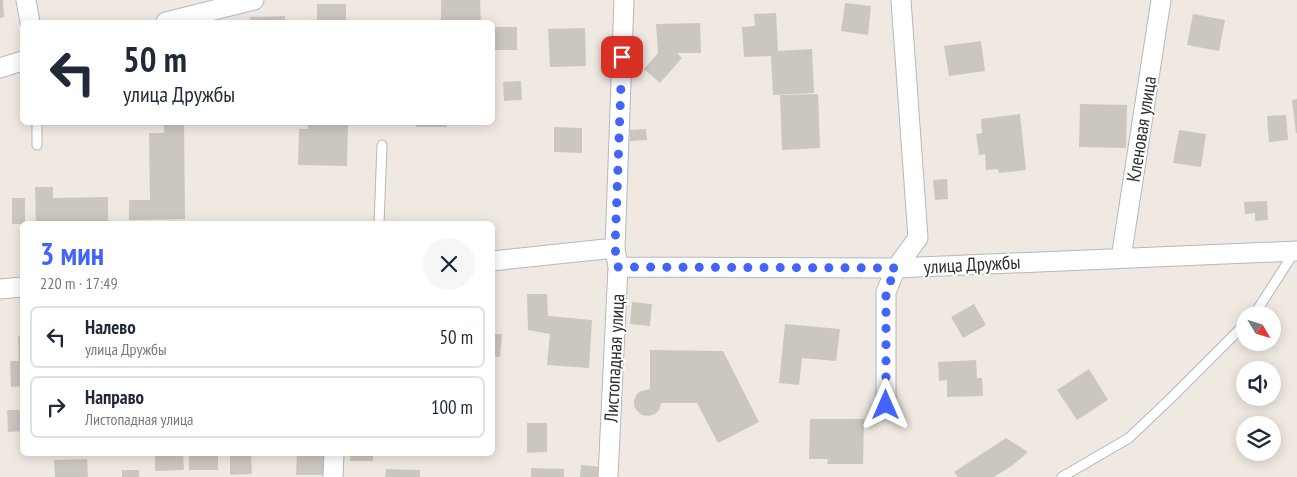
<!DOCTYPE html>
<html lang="ru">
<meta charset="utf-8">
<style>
:root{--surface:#fff;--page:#f6f6f7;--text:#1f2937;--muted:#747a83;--line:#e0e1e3;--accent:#4264fb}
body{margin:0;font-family:"PT Sans Narrow",sans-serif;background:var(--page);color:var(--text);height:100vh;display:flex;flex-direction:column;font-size:19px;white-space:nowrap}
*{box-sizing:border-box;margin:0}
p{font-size:16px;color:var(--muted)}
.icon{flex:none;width:28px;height:28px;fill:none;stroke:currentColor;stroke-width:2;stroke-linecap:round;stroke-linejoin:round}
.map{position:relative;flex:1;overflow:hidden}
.drawer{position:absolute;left:20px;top:221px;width:475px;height:235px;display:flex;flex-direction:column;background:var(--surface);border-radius:8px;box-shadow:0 2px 12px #0003}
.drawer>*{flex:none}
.banner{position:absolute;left:20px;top:20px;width:475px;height:105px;border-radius:8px;box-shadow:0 2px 12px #0003;background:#fff;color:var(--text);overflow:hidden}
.needle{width:32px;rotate:128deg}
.buttons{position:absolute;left:1236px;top:306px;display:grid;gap:10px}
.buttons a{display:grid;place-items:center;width:45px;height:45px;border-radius:50%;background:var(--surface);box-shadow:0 2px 12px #0003;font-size:25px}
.pin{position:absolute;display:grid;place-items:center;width:42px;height:42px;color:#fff;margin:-21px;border-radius:10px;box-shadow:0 2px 8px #0006}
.me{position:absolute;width:55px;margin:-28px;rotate:0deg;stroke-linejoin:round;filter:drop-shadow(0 0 4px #0008)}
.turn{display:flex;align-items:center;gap:18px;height:105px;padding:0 20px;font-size:22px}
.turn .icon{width:65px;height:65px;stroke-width:2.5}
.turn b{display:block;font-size:35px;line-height:42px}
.round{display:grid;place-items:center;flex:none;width:52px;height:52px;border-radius:26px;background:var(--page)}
.head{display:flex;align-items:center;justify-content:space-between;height:85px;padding:0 20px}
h1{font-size:30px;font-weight:700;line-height:38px;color:var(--accent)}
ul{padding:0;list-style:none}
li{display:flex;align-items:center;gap:15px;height:62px;margin:0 10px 8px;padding:0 10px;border:2px solid var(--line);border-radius:8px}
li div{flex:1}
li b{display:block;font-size:19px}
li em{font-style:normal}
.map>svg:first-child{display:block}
</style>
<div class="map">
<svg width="1297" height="477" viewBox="0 0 1297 477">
<rect width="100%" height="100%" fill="#efe9e1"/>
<path fill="#cbc7bf" d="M0,0H3L4,17L0,18Z
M441,0H480L481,22H441Z
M845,3L871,6L868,35L841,31Z
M317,4H346V22H317Z
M776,13L778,51L812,49L814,93L773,95L771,56L744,57L742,27L755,26L754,14Z
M1193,14L1225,20L1219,51L1187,45Z
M285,16V22H251L250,17Z
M700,23L701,53H677L682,58L660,83L644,69L658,53L656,24Z
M494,27H517V50H495Z
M585,28L586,66L550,67L548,29Z
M981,41L985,71L949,76L944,46Z
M521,81L522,100L504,101L503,82Z
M818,94L820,148L782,150L780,95Z
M1297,99V133H1296L1292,100Z
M1080,104L1127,105L1126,148L1079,147Z
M1020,114L1026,170L999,173L998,169L986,170L985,154L979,155L976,134L982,133L981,119Z
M1286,115L1288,140L1269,142L1267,116Z
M164,122H184L185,219L129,220V200H150L149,133H164Z
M308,122H348L347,166L298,165L299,129H308Z
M416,122H447V127H416Z
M554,127L582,128V153L554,152Z
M646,129L647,140L630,141V130Z
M1179,130L1206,134L1201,167L1173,163Z
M947,179L948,199L935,200L933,180Z
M35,187H53V198L108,197V222L36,223Z
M12,198H25V224H12Z
M1267,201L1268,220L1255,221V213L1245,214L1244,202Z
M340,222H360V224H340Z
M527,294H547L548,316L592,320L589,368L547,365L550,334L528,330Z
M632,302L652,304L650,326L630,324Z
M974,304L986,325L963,338L951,317Z
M785,324L840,329L836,361L802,358L799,385L779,383Z
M492,334H502L500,357H492Z
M20,335H22V386L11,387L10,361H19L18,338Z
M650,350L723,351L759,422L718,443L697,403H661L659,410L655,414L649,416L642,415L637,411L634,406V400L637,394L641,391L650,389Z
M976,360L977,378H982L983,396L947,397V380L939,381L938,362Z
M1089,369L1108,400L1077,420L1057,390Z
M7,410H22V431L8,432Z
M810,419H864L863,464H827L828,459H809Z
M527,423H547V452L527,453Z
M1006,438L1028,452L1013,465L994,477H958L954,472Z
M88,454H116V456H88Z
M155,454H183L184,470L155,471Z
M189,454H218V470H189Z
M230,454H251L252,474L230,475Z
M297,454H324L323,475H296Z
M350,454H373V461H350Z
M87,459L88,477H55L54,460Z
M581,465L602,467L601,477H580Z
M531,468L564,469V477H531Z
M386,469L420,470V477H385Z
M122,470H139V477H122Z"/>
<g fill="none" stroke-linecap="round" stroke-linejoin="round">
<g stroke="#b4b7c1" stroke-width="11">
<path id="service" d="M37,122V145
M379,224L382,145
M1254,315L1295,251
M1062,477L1129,438L1173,396L1245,324"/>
</g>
<g stroke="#b4b7c1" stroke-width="21">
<path id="minor" d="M26,0L30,22
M166,22L254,0
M0,68L22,61
M1121,258L1161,0
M492,261L615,248
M618,267L896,268L1297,251
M0,289L22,287
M886,405V292L896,268L918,238L901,0
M333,477L334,454
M608,477L618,267L615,248L624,0"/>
</g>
<use href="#service" stroke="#fff" stroke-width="9"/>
<use href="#minor" stroke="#fff" stroke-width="19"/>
</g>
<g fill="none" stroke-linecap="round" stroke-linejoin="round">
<path stroke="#4264fb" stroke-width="9" stroke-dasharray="0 16.2" d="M622,57L615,248L618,267L896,268L886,292V405"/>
</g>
<g text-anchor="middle" stroke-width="4" stroke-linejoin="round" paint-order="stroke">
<g font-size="19" fill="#2e2e2e" stroke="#fff">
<text transform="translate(1141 129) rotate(-81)" y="7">Кленовая улица</text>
<text transform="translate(972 264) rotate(-3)" y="7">улица Дружбы</text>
<text transform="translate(614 358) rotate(-87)" y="7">Листопадная улица</text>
</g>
</g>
</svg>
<div class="buttons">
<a><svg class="needle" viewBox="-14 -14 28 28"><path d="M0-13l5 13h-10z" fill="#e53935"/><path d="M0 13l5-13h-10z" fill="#747a83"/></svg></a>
<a><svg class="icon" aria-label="sound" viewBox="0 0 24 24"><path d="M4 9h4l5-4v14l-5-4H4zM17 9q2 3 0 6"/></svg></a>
<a><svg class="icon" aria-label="layers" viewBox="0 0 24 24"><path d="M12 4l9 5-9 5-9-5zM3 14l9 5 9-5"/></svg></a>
</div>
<div class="pin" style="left:622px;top:57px;background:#d93025"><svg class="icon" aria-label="arrive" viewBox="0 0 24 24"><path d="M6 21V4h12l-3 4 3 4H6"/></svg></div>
<svg class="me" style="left:886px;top:405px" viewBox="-20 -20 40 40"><path d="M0-17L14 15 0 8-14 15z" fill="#4264fb" stroke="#fff" stroke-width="4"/></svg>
<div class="banner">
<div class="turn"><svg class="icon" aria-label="left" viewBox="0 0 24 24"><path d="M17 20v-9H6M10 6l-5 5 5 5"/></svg><div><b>50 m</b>улица Дружбы</div></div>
</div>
<section class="drawer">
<div class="head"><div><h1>3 мин</h1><p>220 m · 17:49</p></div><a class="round"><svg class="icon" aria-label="close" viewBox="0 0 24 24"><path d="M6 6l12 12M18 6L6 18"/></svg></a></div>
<ul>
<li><svg class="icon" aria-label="left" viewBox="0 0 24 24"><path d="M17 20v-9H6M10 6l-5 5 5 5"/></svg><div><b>Налево</b><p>улица Дружбы</p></div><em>50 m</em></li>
<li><svg class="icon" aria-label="right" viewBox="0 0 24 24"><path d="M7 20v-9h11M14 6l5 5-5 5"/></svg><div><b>Направо</b><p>Листопадная улица</p></div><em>100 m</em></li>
</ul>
</section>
</div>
